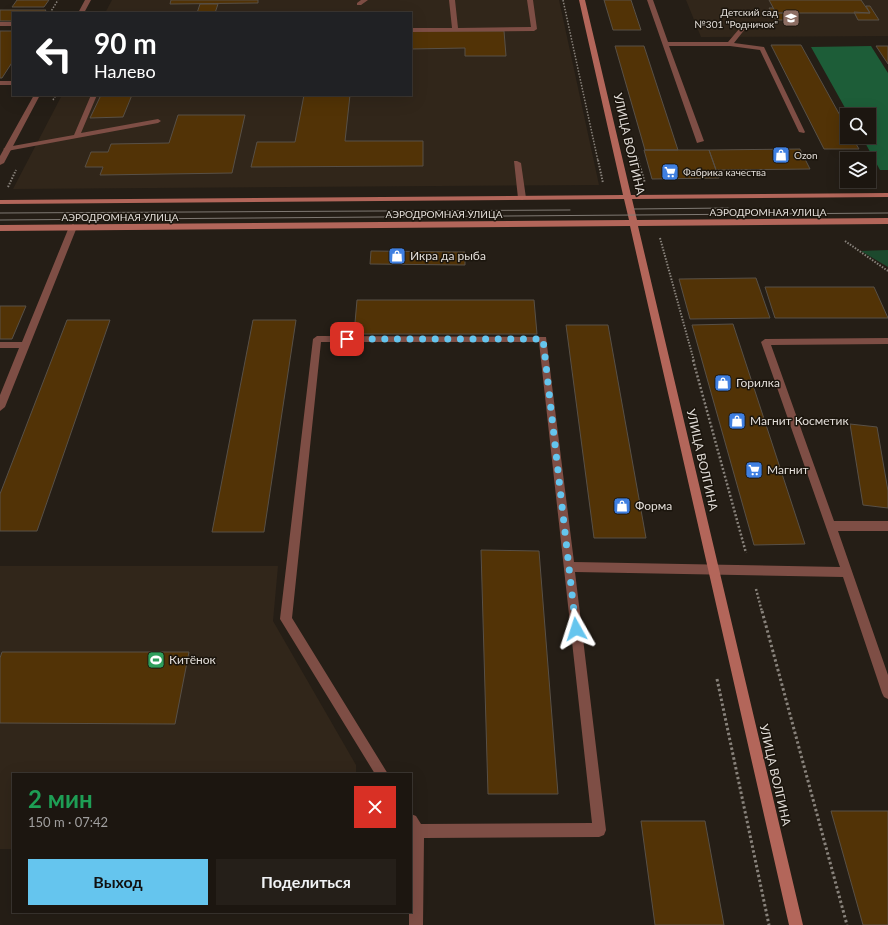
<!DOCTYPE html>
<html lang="ru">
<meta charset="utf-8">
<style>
:root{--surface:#1c1610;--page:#251f19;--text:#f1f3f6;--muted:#a09f9f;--line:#3a3530;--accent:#65c5ee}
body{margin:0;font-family:Lato,sans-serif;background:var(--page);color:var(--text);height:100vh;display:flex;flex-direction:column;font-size:15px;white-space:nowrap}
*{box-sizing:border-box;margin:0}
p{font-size:13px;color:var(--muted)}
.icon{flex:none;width:22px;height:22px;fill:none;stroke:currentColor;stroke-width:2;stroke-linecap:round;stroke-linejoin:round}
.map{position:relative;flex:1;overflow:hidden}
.sheet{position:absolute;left:12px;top:773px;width:400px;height:140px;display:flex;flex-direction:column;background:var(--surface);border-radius:0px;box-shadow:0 4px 16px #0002,0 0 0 1px var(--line)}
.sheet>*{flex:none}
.hud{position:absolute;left:12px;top:12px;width:400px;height:84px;border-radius:0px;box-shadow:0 4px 16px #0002,0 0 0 1px var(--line);background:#202124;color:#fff;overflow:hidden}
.tools{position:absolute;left:840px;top:108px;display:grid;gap:8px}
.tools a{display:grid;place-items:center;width:36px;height:36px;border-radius:0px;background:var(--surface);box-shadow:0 4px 16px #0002,0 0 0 1px var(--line);font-size:20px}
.pin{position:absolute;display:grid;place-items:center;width:34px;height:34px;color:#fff;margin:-17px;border-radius:8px;box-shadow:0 2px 6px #0006}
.me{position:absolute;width:44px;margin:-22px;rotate:354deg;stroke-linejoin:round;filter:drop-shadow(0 0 3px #0008)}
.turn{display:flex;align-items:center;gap:14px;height:84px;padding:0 16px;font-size:18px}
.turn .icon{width:52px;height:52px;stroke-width:2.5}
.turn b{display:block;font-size:28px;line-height:34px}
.round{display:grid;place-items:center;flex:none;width:42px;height:42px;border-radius:0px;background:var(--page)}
.head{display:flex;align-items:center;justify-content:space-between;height:68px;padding:0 16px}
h1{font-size:24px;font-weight:700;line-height:30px;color:#1e9e55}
.action{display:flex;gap:8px;margin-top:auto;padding:8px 16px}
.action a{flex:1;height:46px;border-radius:0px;background:var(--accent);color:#111;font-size:16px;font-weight:700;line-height:46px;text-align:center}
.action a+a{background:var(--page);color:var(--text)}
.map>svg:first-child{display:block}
</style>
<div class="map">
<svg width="888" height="925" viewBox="0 0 888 925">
<rect width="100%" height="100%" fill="#251e16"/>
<path fill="#31261a" d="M112,0H559L599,185L13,189L62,95H411V13H105Z
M686,0H888V36L701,37Z
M0,566H278L273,621L356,765V774H13V849H0Z"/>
<path fill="#1c492d" d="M888,250V267L861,251Z"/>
<path fill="#1d5d38" d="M871,46L888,73V170H880L862,137H869V115H849L811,47Z"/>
<path fill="#523306" stroke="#585047" d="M17,0H49L44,7H12Z
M171,0H258V3L170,4Z
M604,0H631L641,30H613Z
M769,0H861L870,13H776Z
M200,4H218L215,13H197Z
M866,6H870L879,20H858L854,12L870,13Z
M769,8H773L776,13H791L795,20H776Z
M0,10H46L44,13H13V21H0Z
M0,31H13V61L2,78H0Z
M411,31H504L506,56H465V48L411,49Z
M771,45H801L847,128V137H852L859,149H824Z
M615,46H644L678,150H645Z
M876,46H888V64Z
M101,95H132L123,117L90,118Z
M304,95H350L345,141H423V166L251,167L257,142H295Z
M178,115H245L232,173L100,175L103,167H85L91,152H108L111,144L169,143Z
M800,149L810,169L716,170L709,150Z
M644,150H709L719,178L652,179Z
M371,251L465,252V265L370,264Z
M756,278L770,318L690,319L679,279Z
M765,287H874L888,318H775Z
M357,300H534L537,334H354Z
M0,306H26L12,339H0Z
M67,320H110L37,531H0V494Z
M253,320H296L264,532H212Z
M733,324L805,544L754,545L692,325Z
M566,325H608L646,538H594Z
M850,424L877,427L888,491V508L863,505Z
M481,550L539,551L558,794H488Z
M2,652H189L175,724L0,723V658Z
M831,811H888V925H863Z
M641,821H705L724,925H655Z"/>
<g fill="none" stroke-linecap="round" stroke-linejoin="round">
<path stroke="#89837c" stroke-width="1.5" stroke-dasharray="1.5 1.5" stroke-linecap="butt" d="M563,0L598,161
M50,13L58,0
M53,100L56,95
M637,155L639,161"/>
<path stroke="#89837c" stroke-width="2" stroke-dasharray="1.5 1.5" stroke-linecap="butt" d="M598,160L603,183
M638,160L645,183
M8,187L16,170
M660,238L694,361
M845,241L888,271"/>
<path stroke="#89837c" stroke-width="2.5" stroke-dasharray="2 2" stroke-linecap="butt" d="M693,360L746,553
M756,589L762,612"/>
<path stroke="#89837c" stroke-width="3" stroke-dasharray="2.5 2.5" stroke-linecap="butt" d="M762,611L847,925
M717,679L769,925"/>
<path fill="#7e4e45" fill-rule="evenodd" d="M361,0H368L361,5H357V3Z
M449,0H455L458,28L531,27L527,0H533L537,29L534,31L411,32V28H452Z
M647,0H653L668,42H728L745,22H749V24L734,43L764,47L805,132L804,133L799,132L760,50L730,46H669L704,141L697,143Z
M0,22H13V26H0Z
M0,81H13V85H0Z
M91,95H97L81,133L158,119L161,121L158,123L7,151L3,149L7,147L74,135Z
M514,161H517L521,163L526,198L522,200L518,198Z
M73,224L77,227L5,407L0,411V395L19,348H0V342H22L69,227Z
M317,336L546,337L574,562L840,567L761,342L765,339L888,338V344L771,345L834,521H888V531H838L888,675V699L884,697L882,693L843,577L575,572L606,830L604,835L599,837L424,838L423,925H409V912H411V814L416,816L421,824L592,823L539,342H321L292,618L388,774H375L280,619L313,339Z"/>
<path fill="#7e4e45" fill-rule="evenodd" d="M85,0H91L84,13H78Z
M34,95H40L4,163L0,165V156Z"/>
<path fill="#b3665a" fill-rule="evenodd" d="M579,0H585L631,195L888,193V197L632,199L637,220L888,218V224L638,226L803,925H789L630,226L0,231V225L629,220L624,199L0,204V200L623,195Z"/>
<path stroke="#7f7973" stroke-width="1" d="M634,209L728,208
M0,213L570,210
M0,220L888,213"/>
</g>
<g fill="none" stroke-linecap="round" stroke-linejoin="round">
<path stroke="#65c5ee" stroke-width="7" stroke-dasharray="0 12.6" d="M347,339H543L576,629"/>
</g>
<defs>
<g id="school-square" transform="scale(0.9)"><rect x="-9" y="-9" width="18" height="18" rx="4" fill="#8d6e63" stroke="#1b150d"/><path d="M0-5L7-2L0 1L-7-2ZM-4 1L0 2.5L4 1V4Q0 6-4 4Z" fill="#fff"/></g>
<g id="shop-square" transform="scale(0.9)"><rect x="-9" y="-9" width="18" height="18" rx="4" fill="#3f7fe0" stroke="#1b150d"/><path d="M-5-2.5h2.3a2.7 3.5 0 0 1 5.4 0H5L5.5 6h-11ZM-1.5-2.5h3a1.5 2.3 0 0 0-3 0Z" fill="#fff"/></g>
<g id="supermarket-square" transform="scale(0.9)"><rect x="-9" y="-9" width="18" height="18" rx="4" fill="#3f7fe0" stroke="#1b150d"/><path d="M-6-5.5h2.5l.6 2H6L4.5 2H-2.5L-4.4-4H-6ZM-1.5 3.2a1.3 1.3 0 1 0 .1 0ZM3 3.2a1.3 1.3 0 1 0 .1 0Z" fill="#fff"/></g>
<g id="stadium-square" transform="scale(0.9)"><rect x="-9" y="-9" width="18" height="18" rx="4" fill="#2e9e5b" stroke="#1b150d"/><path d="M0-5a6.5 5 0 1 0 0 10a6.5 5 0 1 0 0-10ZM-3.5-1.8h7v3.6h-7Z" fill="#fff"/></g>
</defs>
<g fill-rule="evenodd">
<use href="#school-square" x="791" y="18"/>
<use href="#shop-square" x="781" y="155"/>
<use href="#supermarket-square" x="670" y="172"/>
<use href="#shop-square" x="397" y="256"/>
<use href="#shop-square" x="723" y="383"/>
<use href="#shop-square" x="737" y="421"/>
<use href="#supermarket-square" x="754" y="470"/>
<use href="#shop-square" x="622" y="506"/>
<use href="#stadium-square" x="156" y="660"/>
</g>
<g text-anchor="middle" stroke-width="3" stroke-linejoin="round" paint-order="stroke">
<g font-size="10" fill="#e2ddd8" stroke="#1b150d" text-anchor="start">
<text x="778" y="16" text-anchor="end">Детский сад<tspan x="778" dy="12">№301 "Родничок"</tspan></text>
<text x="794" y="159">Ozon</text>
<text x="683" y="176">Фабрика качества</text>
</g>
<g font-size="10" fill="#e2ddd8" stroke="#1b150d">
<text x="768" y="216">АЭРОДРОМНАЯ УЛИЦА</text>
<text x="444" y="218">АЭРОДРОМНАЯ УЛИЦА</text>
<text x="120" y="221">АЭРОДРОМНАЯ УЛИЦА</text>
</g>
<g font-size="12" fill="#e2ddd8" stroke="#1b150d">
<text transform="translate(629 144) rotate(77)" y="4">УЛИЦА ВОЛГИНА</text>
<text transform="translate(702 460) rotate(77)" y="4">УЛИЦА ВОЛГИНА</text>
<text transform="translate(775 775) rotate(77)" y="4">УЛИЦА ВОЛГИНА</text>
</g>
<g font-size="12" fill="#e2ddd8" stroke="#1b150d" text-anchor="start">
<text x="410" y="260">Икра да рыба</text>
<text x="736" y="387">Горилка</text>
<text x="750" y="425">Магнит Косметик</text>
<text x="767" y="474">Магнит</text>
<text x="635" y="510">Форма</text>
<text x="169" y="664">Китёнок</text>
</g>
</g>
</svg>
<div class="tools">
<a><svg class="icon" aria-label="search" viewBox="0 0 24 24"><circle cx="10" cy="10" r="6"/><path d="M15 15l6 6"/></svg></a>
<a><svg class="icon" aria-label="layers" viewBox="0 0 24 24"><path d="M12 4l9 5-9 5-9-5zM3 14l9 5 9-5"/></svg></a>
</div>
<div class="pin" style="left:347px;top:339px;background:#d93025"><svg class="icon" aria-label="arrive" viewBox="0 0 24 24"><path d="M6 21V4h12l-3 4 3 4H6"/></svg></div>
<svg class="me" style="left:576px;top:629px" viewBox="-20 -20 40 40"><path d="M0-17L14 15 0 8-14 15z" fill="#65c5ee" stroke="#fff" stroke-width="4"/></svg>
<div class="hud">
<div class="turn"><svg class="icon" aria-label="left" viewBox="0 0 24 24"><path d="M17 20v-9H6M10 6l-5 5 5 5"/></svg><div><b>90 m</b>Налево</div></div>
</div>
<section class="sheet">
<div class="head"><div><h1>2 мин</h1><p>150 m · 07:42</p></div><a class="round" style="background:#d93025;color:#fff"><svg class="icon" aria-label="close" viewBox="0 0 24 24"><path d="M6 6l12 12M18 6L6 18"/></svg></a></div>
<div class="action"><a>Выход</a><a>Поделиться</a></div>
</section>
</div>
